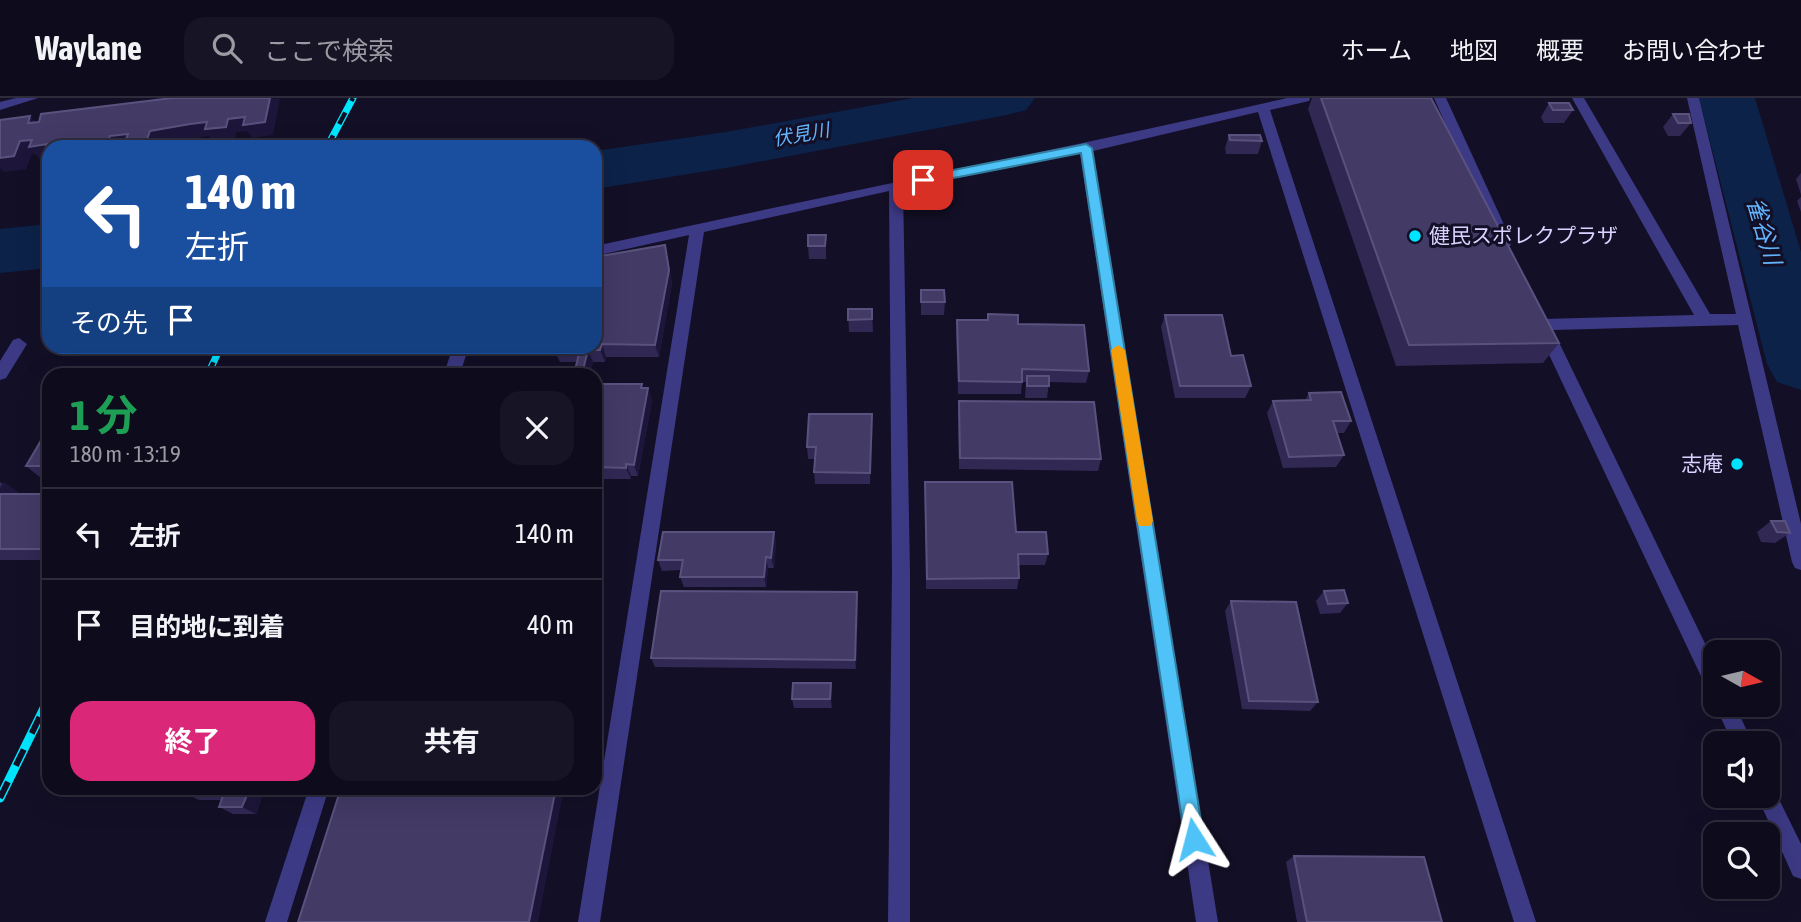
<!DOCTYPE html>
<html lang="ja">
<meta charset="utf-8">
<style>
:root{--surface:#0e0b1c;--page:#171425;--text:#f1f3f6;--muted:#9b9ba3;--line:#2e2b3b;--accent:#db2777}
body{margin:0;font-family:"Asap Condensed","Noto Sans JP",sans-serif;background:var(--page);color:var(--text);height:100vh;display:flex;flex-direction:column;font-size:26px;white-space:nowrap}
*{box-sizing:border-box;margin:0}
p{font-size:23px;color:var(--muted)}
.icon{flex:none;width:38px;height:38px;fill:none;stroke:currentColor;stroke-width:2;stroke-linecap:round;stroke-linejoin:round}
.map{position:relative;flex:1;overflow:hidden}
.drawer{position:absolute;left:42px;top:270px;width:560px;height:427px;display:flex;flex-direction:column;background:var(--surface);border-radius:21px;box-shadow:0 7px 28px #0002,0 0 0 2px var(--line)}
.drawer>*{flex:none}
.guide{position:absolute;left:42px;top:42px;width:560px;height:214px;border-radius:21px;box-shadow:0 7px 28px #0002,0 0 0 2px var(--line);background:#1a4fa0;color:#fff;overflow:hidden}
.needle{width:46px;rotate:98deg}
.buttons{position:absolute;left:1703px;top:542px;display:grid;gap:14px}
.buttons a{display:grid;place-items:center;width:77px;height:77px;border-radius:14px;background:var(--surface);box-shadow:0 7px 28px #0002,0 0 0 2px var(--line);font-size:35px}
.pin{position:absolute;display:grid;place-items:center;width:60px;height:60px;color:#fff;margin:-30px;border-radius:14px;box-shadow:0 4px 10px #0006}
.me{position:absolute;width:77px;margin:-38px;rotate:351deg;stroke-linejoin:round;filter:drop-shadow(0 0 5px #0008)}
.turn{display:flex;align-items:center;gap:24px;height:147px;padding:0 28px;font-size:32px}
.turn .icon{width:91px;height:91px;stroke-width:2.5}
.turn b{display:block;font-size:49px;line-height:60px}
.then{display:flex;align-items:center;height:66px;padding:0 28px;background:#0003;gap:14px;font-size:26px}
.round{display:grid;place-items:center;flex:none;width:74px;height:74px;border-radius:21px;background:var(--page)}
.headline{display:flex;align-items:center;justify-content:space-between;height:119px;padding:0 28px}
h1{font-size:42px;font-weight:700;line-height:52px;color:#1e9e55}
.cta{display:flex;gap:14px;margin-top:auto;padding:14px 28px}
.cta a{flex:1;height:80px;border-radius:21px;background:var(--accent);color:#fff;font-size:28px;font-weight:700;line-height:80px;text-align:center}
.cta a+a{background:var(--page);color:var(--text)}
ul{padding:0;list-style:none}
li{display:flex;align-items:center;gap:21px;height:91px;padding:0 28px;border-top:2px solid var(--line)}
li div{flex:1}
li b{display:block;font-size:26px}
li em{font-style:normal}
header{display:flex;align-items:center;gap:42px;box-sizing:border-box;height:98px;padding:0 35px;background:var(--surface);border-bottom:2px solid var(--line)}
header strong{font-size:33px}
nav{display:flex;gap:38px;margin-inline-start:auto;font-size:24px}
.search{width:490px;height:63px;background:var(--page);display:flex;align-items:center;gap:18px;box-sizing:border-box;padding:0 24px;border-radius:21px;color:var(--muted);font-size:26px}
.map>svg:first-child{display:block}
</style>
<header>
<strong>Waylane</strong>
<div class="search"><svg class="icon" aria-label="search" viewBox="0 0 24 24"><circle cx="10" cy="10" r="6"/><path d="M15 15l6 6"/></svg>ここで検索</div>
<nav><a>ホーム</a><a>地図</a><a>概要</a><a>お問い合わせ</a></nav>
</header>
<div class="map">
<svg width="1801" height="824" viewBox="0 0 1801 824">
<rect width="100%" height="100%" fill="#130f26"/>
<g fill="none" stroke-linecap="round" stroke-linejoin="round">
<path fill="#0c2248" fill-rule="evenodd" d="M913,0H1035L1026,12L1007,17L726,70L595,91V53L726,34Z
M1699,0H1755L1801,154V292L1777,284L1767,266Z
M49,126V170L0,175V131Z"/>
<path fill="#3d3a85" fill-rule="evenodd" d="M16,0H38L0,12V4Z
M1287,0H1310L1309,3L1270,12L1536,824H1514L1258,14L1093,53L1218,824H1196L1080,55L903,90L910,475V824H888L892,475L889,93L704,134L600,824H578L689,137L595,158V148C825,98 1057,52 1287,0Z
M1434,0H1446L1512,144L1510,148H1500L1498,144Z
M1572,0H1584L1710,216H1736L1687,0H1699L1801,426V472L1795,470L1792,464L1738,227L1553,232L1715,566V596L1708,593L1535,227L1543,221L1694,217Z
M19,240L27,246L6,280L0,282V263L13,242Z
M453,248H469L460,276H444Z
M1715,607H1735L1753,646H1733Z
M1768,688L1774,691L1801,746V781L1793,778L1757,698H1768Z
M309,690H329L287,824H265Z"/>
<g stroke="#00e5ff" stroke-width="7">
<path id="rail-far1" d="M327,49L353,0
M208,276L221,248"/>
</g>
<g stroke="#00e5ff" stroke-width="9">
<path id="rail" d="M0,700L49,600"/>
</g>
<use href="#rail-far1" stroke="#130f26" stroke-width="4.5" stroke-dasharray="13" stroke-linecap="butt"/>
<use href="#rail" stroke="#130f26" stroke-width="6" stroke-dasharray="18" stroke-linecap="butt"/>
</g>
<path fill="#312854" d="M1312,0H1431L1559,245L1543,265L1396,268L1308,11Z
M1549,5L1573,12L1564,25H1544L1541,19Z
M1673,16L1691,25L1680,38H1668L1663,29Z
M1229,37L1262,43L1258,56H1226L1225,50Z
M1801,75V97L1796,81Z
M1801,99V114L1797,103Z
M826,137V161H809L808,148Z
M665,147L672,185L659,259H606L605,264H593L590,276H574L577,264H560L557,258H495L490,248H595Z
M921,192L945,204L944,217H921Z
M848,211H872L873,234H849Z
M1165,217L1231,258L1251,288L1245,300H1175L1161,229Z
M957,222L1018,226L1089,273L1086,285L1049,284L1047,300H1025L1026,284H1022L1021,296H958L956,234Z
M595,286L648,290L652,303L638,378H631V381H595Z
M1309,295L1351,323L1344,335H1336L1344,357L1336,369L1283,370L1267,315L1273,303L1305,302Z
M959,303L1101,361L1098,373L959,371L958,315Z
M872,328L870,386H815L814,374L815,361H808L807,349Z
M49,329V380H41L26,368Z
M0,384L19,395L18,396H49V462H0Z
M925,384L1048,456L1045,467H1019V480L1017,491H926Z
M1771,423L1790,435L1775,445L1761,444L1757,434Z
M774,434L776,445L774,470H768L766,489H684L680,479L681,472L662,473L658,462Z
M1324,493L1348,505L1340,515L1320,516L1316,503Z
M1231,503L1318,604L1310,613L1242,611L1225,513Z
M858,504L856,571L655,569L651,560Z
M831,585L832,594V610H794L792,601Z
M186,690H265L256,716H233L219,709L222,702H199L184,695Z
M1294,758L1442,824H1297L1286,764Z"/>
<path fill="#1d163a" d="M270,0L280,1L273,37L252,40L247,33L236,34L235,42L213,44L209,38L160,46L159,49H68L70,44L150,33L190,26L228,21Z
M30,18L41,31L28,25Z
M32,42L47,46L49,49V61L41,62L35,56H32L26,71L4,74L0,70V56L20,43Z
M665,147L672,185L659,259L655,247Z
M602,246L606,259L605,264L600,252Z
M588,252L593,264L590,276H582Z
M648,290L652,303L638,378L634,367Z
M626,366L631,378V381L626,370Z
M4,384L19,395L12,408L0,399V390Z
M774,434L776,445L774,470L771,460Z
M766,459L768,470L766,489L764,479Z
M857,494L858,504L856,571L855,562Z
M595,510L598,515L595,530Z
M831,585L832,594V610L830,601Z
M250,690H265L256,716L242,709Z
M556,690H564L538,824H529Z"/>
<path fill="#433a66" stroke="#5a527e" stroke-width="2" d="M172,0H270L265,24L243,27L245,19L228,21L226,29L205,31L207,24L190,26L150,33L147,41L125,44L128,36L110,38L107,46L84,49L87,41L70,44L68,49H49V54H44L47,46L29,49L32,42L20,43L14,58L0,60V22L30,18L28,25L39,24L41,16Z
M1321,0H1431L1559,245L1409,247Z
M1549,5H1569L1573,12H1553Z
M1673,16H1689L1691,25H1678Z
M1229,37H1260L1262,43L1230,42Z
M808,137H826L825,148H808Z
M665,147L669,172L655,247L602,246L600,252H588L582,276H574L580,252H554L555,248H595V159Z
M921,192H944L945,204H921Z
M848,211H872V221L848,222Z
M988,216L1018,217V226L1084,227L1089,273L1022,271V284L959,283L957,222H988Z
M1165,217H1222L1231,258L1243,257L1251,288H1180Z
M1027,278H1049V288H1027Z
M595,286H642L641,290H648L634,367L626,366V370L595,369Z
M1341,294L1351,323H1333L1344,357L1289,359L1273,303L1311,302L1309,295Z
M959,303L1094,304L1101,361L960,360Z
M809,316H872L870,375L814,374L816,349H807Z
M49,329V368H26Z
M925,384H1012L1016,434H1046L1048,456H1018L1019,480L927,481Z
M0,396H49V446L46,451H0Z
M1771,423H1785L1790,435L1777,434Z
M663,434H774L771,460L766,459L764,479H680L683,462H658Z
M1344,492L1348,505L1328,506L1324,493Z
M661,493L857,494L855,562L651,560Z
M1231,503L1296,504L1318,604L1249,603Z
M793,585H831L830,601H792Z
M186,690H250L242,709H219L224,695H184Z
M341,690H556L529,824H298Z
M1294,758L1424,759L1442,824H1307Z"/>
<path fill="#4fc3f7" stroke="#337fa1" stroke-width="2" d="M1086,46L1092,50L1204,741L1201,748L1194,751L1188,748L1185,741L1081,55L923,86L917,82L923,78Z"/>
<path fill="#f59e0b" d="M1118,247L1125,252L1153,423L1150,428H1139L1137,423L1111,252Z"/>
<g fill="#00e5ff" stroke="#130f26" stroke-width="2.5">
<circle cx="1415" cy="138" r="7"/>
<circle cx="1737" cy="366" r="7"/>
</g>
<g text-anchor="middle" stroke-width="6" stroke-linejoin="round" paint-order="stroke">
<g font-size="19" font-style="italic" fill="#62b6ff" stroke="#130f26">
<text transform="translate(801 36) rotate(-10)" y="7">伏見川</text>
</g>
<g font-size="21" fill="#d9d4ff" stroke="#130f26" text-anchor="start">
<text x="1429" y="145">健民スポレクプラザ</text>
<text x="1723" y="373" text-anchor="end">志庵</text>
</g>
<g font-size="23" font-style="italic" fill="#62b6ff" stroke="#130f26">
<text transform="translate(1764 133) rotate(74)" y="8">雀谷川</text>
</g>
</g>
</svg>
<div class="buttons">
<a><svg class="needle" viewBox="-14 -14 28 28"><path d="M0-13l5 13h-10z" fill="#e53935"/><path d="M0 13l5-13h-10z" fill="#9b9ba3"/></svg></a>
<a><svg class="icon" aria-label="sound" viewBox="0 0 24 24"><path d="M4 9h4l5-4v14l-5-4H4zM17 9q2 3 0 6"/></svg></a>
<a><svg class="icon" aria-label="search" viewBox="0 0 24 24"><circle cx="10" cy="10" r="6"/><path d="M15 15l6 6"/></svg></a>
</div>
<div class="pin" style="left:923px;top:82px;background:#d93025"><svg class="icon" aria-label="arrive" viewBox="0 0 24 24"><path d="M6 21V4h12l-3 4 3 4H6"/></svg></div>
<svg class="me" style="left:1194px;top:741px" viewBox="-20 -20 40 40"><path d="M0-17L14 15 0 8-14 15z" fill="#4fc3f7" stroke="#fff" stroke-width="4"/></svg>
<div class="guide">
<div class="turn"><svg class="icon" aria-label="left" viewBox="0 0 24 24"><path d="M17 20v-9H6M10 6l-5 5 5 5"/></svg><div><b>140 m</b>左折</div></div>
<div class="then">その先<svg class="icon" aria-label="arrive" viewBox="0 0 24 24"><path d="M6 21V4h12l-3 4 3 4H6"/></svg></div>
</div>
<section class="drawer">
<div class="headline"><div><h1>1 分</h1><p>180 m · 13:19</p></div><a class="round"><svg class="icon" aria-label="close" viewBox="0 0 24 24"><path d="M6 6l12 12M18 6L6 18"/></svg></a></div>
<ul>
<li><svg class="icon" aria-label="left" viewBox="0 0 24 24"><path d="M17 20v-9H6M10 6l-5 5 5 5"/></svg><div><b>左折</b></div><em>140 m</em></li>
<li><svg class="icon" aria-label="arrive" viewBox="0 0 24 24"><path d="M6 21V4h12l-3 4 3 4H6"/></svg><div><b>目的地に到着</b></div><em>40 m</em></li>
</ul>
<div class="cta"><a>終了</a><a>共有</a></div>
</section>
</div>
